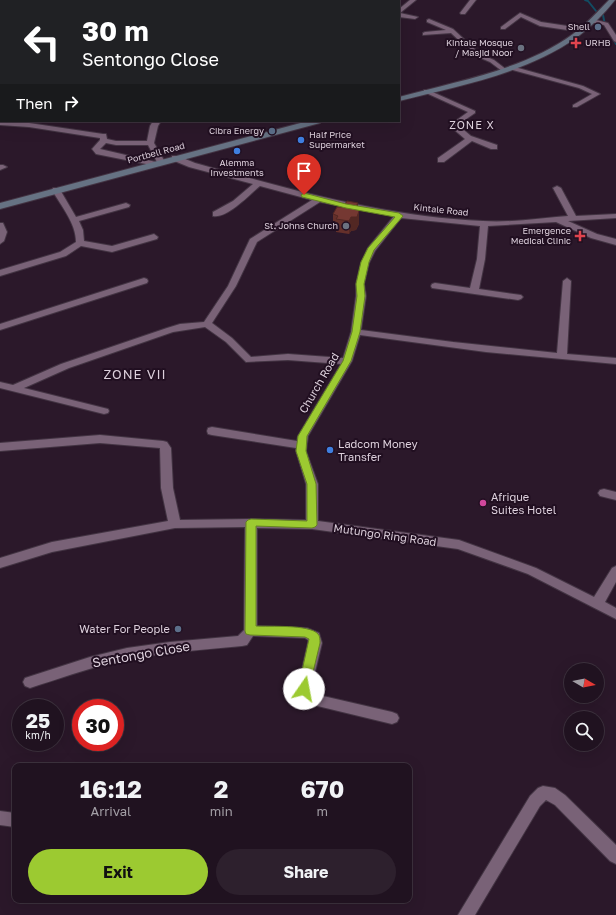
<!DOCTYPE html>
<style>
:root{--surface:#201220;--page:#2d202d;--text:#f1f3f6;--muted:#a29ea5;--line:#3d323e;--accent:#9cca31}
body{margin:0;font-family:"Golos Text",sans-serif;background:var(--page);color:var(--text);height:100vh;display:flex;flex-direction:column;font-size:15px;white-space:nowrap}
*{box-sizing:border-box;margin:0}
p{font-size:13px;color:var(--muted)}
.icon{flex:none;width:22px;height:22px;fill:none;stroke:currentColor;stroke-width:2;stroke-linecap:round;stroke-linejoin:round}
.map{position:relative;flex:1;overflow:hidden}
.side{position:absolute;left:12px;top:763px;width:400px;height:140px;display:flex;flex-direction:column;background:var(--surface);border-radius:8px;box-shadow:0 4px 16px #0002,0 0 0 1px var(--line)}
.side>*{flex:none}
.banner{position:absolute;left:0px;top:0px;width:400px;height:122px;box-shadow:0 4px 16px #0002,0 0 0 1px var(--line);background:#202124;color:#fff;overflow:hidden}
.needle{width:26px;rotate:100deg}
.buttons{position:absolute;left:564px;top:663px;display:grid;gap:8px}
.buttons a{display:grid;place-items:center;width:40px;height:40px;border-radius:50%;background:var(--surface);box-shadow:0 4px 16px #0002,0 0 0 1px var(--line);font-size:20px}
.speed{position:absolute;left:12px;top:699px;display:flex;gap:8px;font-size:20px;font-weight:700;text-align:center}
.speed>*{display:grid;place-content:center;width:52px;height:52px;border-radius:50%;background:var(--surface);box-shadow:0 4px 16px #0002,0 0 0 1px var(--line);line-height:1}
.speed small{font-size:10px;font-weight:400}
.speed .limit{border:6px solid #d22;background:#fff;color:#111}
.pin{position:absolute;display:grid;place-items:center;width:34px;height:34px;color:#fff;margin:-41px -17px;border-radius:50% 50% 50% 0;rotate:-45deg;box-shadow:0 0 4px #0007}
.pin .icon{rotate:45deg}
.me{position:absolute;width:44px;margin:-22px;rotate:12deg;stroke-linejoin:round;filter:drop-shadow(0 0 3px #0008)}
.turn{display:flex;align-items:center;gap:14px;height:84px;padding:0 16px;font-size:18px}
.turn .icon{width:52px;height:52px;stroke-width:2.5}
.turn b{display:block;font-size:28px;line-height:34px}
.then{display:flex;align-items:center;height:38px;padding:0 16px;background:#0003;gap:8px;font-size:15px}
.eta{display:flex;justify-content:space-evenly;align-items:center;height:68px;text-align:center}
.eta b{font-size:24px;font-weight:700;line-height:28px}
.primary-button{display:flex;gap:8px;margin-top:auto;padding:8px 16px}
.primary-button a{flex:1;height:46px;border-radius:24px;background:var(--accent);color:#111;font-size:16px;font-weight:700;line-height:46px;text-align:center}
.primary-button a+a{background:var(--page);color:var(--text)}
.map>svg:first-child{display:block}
</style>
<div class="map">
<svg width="616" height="915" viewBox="0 0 616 915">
<rect width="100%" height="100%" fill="#2b182a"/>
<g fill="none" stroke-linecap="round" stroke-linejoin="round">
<path stroke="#124c63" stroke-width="2" d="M585,0L588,1L596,11
M603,15L605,25
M613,39L616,44"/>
<g stroke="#433443" stroke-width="2">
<path id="street" d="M0,0H7L8,1H1Z
M58,0H64L65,1H59Z
M235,0H241V1H235Z
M317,0H324L316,1Z
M410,0H416L400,13L418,17L415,19L399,17V9Z
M470,0H476L465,14H461L460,13Z
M520,13L541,22L581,28L584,30L581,32L540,26L521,17L505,29H501V27Z
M429,19L453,29L480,54L494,60L507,70L502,71L490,62L476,56L451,33L423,35V33L425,32L446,30L427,22V20Z
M592,19L608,23L616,35V42L614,41L604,25L590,22L589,21Z
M0,34H1V39H0Z
M511,66L583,86L600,94L577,107H573V105L592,94L579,88L509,69L508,68Z
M0,70H1V74H0Z
M424,90H428L475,111V113L459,124V126L471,136L497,145V149H491L472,141L444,162H438V158L465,139L451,127L454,122L468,112L424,92Z
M0,121L29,123L103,134H106L107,139L116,141H147L150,126L153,121H161L158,126L154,143L165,162L161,164H158L148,145H116L106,143L100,149L156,162V166L96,154L92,149L100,140V138L29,127L0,125Z
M172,156H178L195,163C289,189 385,217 483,221C510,223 541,218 568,216L553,188L557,186L561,188L576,216L616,214V218L568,221L597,234L616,239V245L591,238L556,222L488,226L485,259L479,289L521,295L523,297L521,299L518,300L432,288L431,286L432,284L435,283L470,288L477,259L480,226L401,218L375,251L369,263L364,284L366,296L361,330L453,342L557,353L563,281L567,278L571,281L567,354L616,358V364L486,352L360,335L352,361L308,436L306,451L318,484V521L459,540L536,568L594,597L612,568L616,566V582L605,602L616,608V619L528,574L458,549L312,529L257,528V626L307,628L319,633L322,643L310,693L392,712L397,714L399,718L397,722L392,724L301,702L296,695L308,643V640L305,638L253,636L247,645L242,646C199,650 157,653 115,662C86,669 58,679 30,688L25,686L23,682L25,678L90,657L127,648L170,642L238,636L244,630L245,527L175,528L52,552L0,568V558L52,542L168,521L161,488L160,448L100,443L0,451V443L100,435L163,441L167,442L171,448L173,488L180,520L251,519L306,520V484L296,451V448L212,435L208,434L207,431L208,428L212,427L297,441L298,436L341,364L288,360L246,362L226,342L205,327L173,332L69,368L24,388L108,409L109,411L108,413L104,414L0,388V382L13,385L61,364L167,328L180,324L204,322L228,286L250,239L312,200L260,186C250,194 227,219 213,216V212L233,201L253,184L189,167L172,160ZM320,202L394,216L368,248L361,263L356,284V296L351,332L343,358L288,354L251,357L232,338L212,323L236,286L257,242Z
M0,165H3L7,167L0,170Z
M53,188H59L76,217L126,203L130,205L129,207L79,221L83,230L84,241L112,246L154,234L158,237L157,239L112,252L81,246L66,256L0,276V270L60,252L76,242C76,223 61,206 52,190Z
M0,223H3L7,232L4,241L0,244Z
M144,278L147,279L148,281L147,283L0,330V324Z
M604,489L616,492V500L600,496L598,493L600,490Z
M543,786L555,788L565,795L616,845V864L610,861L555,805L546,800L540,806L475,915H458L530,796L538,788Z
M0,811L15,813V827L0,825Z"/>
</g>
<g stroke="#433443" stroke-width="2">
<path id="secondary" d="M609,0H615C604,14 590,28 576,38C525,74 458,86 399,101V97C457,81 524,70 573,34C587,24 597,12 609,0Z
M308,121H321L320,123L0,209V203Z"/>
</g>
<use href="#street" fill="#796277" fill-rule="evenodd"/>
<use href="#secondary" fill="#667283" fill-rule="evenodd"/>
</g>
<path fill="#65302b" d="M358,203V210L359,211V224L356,230L351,231L349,234L336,232V229L333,228V214L343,207Z"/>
<path fill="#522723" d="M358,203V214L359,211V224L356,230L351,231L349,234V221Z"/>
<path fill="#753832" stroke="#522723" d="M347,201L358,203L355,208L359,211L357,217H351L349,221L336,219L338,216L333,214L337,207H343Z"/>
<path fill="#9cca31" stroke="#658320" d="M304,193L346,204L399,213L403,216L374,250L369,262L364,284L365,296L360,332L351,361L307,436L306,451L316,484L317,525L315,527L312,528L256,526V626C269,627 309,624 318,634C320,636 320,640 320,643L309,689L308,693L304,694L300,693L298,689L309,639L305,637L250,635L246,634L245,631L246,522L248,520L251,519L307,521V484L296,451L298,436L343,361L352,332L357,296L356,284L361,262L368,248L395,217L346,208L302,197L301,195Z"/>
<g fill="#5c6f8a" stroke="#210f21" stroke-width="1.5">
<circle cx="598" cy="27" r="4"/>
<circle cx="272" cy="131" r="4"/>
<circle cx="178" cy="629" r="4"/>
</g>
<g fill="#e0444e" stroke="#210f21" stroke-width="1.5">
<path d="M574 37h4v4h4v4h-4v4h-4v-4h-4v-4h4z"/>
<path d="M578 230h4v4h4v4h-4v4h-4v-4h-4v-4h4z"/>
</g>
<g fill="#6b7280" stroke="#210f21" stroke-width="1.5">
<circle cx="521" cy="48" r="4"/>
<circle cx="346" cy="226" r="4"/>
</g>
<g fill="#3f7fe0" stroke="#210f21" stroke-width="1.5">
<circle cx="301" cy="140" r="4"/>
<circle cx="237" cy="151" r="4"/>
<circle cx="330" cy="450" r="4"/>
</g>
<circle fill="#d1479c" stroke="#210f21" stroke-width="1.5" cx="483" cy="503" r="4"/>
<g text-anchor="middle" stroke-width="4" stroke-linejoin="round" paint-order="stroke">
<g font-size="9" fill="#ddd0dc" stroke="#210f21" text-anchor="end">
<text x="590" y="30">Shell</text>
<text x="513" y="46">Kintale Mosque<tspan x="513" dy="10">/ Masjid Noor</tspan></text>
<text x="585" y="46" text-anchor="start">URHB</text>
<text x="264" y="134">Cibra Energy</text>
<text x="309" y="138" text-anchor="start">Half Price<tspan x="309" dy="10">Supermarket</tspan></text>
<text x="237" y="166" text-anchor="middle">Alemma<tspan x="237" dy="10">Investments</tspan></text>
<text x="338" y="229">St. Johns Church</text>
<text x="571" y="234">Emergence<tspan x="571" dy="10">Medical Clinic</tspan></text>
</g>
<g font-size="9" fill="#ddd0dc" stroke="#210f21">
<text transform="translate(156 153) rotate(-15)" y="3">Portbell Road</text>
<text transform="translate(441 210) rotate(6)" y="3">Kintale Road</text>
</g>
<g font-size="11" letter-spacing="1" fill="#ddd0dc" stroke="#210f21">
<text x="472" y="129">ZONE X</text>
</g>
<g font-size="11" fill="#ddd0dc" stroke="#210f21">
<text transform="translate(319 383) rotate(-60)" y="4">Church Road</text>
<text transform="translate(385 535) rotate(8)" y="4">Mutungo Ring Road</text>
</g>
<g font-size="11" fill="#ddd0dc" stroke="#210f21" text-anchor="start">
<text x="338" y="448">Ladcom Money<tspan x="338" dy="13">Transfer</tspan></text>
<text x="491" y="501">Afrique<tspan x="491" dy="13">Suites Hotel</tspan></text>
<text x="170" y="633" text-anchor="end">Water For People</text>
</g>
<g font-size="13" letter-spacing="1" fill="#ddd0dc" stroke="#210f21">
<text x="135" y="379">ZONE VII</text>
</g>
<g font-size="13" fill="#ddd0dc" stroke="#210f21">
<text transform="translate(141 654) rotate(-10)" y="5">Sentongo Close</text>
</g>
</g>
</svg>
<div class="buttons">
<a><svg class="needle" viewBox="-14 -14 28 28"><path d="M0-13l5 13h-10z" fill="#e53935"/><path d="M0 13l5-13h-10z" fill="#a29ea5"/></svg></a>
<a><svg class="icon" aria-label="search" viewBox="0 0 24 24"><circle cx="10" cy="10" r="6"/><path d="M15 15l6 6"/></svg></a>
</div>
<div class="speed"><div>25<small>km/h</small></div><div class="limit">30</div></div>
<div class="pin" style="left:304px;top:195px;background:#d93025"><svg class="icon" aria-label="arrive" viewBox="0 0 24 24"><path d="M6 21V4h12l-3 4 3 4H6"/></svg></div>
<svg class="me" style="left:304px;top:689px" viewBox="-20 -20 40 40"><circle r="19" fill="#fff"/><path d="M0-13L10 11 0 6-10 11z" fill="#9cca31"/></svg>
<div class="banner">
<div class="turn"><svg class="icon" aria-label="left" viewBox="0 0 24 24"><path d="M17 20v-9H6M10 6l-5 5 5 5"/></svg><div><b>30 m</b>Sentongo Close</div></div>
<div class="then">Then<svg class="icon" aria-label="right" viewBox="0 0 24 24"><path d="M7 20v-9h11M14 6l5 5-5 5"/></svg></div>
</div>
<section class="side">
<div class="eta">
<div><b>16:12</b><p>Arrival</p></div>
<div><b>2</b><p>min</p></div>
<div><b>670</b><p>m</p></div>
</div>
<div class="primary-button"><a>Exit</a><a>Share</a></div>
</section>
</div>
